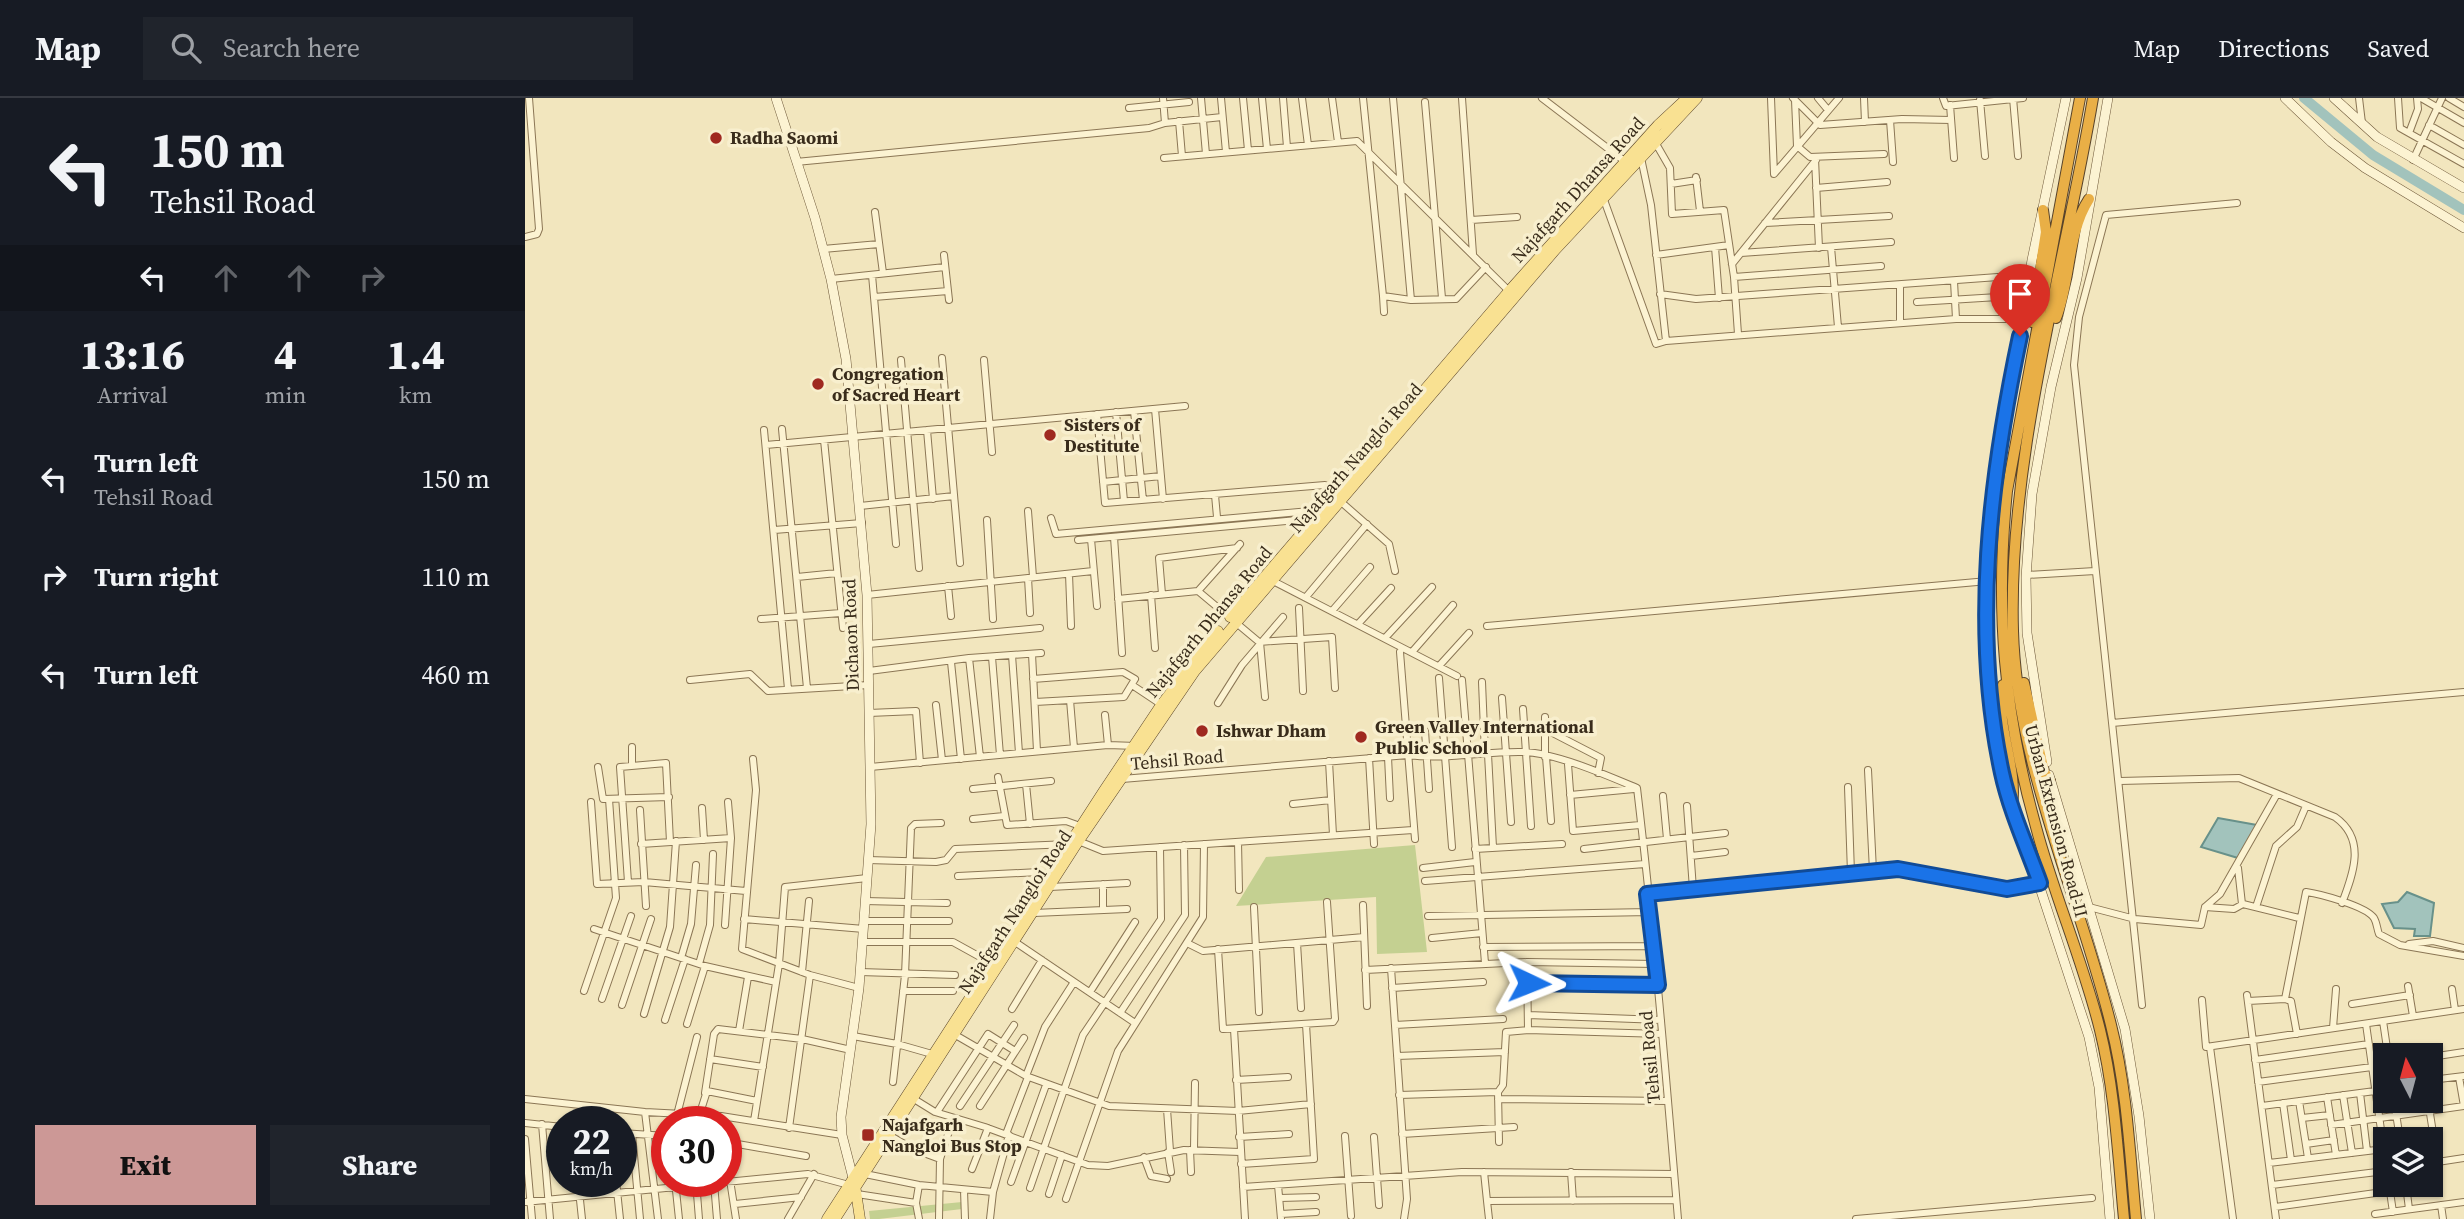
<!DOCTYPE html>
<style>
:root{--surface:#171b24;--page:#20242c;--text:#f1f3f6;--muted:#9ea1a6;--line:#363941;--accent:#cc9896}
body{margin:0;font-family:"Source Serif 4",serif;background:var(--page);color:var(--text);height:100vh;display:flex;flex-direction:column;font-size:26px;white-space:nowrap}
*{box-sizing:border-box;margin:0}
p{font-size:23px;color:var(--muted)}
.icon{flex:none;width:38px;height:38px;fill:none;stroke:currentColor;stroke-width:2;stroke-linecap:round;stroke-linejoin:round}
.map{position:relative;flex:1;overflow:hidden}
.drawer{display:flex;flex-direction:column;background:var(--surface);width:525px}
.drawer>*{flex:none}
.hud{background:#171b24;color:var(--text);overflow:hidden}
.needle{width:46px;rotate:354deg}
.fabs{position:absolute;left:1848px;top:945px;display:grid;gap:14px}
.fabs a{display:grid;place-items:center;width:70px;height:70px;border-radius:0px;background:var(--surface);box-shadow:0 2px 5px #0004;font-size:35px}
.speed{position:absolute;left:21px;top:1008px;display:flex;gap:14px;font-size:35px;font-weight:700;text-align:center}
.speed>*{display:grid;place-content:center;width:91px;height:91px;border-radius:50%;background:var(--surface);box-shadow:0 2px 5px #0004;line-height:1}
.speed small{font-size:18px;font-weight:400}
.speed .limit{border:10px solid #d22;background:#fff;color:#111}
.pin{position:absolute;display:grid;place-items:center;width:60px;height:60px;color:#fff;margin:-72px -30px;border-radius:50% 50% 50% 0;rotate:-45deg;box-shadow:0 0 7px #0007}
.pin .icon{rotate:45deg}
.me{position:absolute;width:77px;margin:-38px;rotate:92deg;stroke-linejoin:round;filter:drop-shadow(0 0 5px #0008)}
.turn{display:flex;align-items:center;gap:24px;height:147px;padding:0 35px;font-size:32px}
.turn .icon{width:91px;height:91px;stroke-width:2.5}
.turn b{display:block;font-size:49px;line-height:60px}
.lanes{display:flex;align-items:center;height:66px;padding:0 35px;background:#0003;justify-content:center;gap:35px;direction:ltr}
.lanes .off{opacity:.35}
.eta{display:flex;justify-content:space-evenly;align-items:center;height:119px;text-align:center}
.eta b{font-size:42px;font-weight:800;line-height:49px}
.cta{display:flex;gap:14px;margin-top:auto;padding:14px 35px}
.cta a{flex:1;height:80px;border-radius:0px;background:var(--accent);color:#111;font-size:28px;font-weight:800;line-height:80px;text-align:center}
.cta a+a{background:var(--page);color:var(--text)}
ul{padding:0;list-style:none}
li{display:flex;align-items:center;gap:21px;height:98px;padding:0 35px}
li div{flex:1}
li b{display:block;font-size:26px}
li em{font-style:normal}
header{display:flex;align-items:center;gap:42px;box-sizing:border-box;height:98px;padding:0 35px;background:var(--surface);border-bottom:2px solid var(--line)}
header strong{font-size:33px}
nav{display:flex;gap:38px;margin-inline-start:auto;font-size:24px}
.search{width:490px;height:63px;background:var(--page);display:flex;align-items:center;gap:18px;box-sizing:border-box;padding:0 24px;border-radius:0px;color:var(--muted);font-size:26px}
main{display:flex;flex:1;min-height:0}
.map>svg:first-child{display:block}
</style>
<header>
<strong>Map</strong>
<div class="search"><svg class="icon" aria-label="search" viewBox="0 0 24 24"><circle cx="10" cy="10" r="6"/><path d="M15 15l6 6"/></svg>Search here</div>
<nav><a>Map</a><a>Directions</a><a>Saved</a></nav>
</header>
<main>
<section class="drawer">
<div class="hud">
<div class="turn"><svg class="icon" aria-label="left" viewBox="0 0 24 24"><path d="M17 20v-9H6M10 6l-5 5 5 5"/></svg><div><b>150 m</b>Tehsil Road</div></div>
<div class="lanes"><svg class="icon" aria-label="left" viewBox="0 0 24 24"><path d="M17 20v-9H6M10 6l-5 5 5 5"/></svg><svg class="icon off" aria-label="ahead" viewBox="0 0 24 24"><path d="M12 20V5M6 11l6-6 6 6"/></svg><svg class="icon off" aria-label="ahead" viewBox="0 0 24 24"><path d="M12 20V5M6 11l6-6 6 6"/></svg><svg class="icon off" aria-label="right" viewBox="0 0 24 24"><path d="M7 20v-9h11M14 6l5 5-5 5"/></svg></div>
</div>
<div class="eta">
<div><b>13:16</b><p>Arrival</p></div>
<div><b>4</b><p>min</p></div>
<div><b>1.4</b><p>km</p></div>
</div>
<ul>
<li><svg class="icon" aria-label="left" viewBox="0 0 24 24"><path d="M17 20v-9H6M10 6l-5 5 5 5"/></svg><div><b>Turn left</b><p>Tehsil Road</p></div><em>150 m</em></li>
<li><svg class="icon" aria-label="right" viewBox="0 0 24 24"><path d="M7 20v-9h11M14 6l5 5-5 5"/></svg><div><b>Turn right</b></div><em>110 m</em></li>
<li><svg class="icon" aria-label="left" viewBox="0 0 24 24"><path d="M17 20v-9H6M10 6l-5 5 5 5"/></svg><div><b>Turn left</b></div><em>460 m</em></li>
</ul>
<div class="cta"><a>Exit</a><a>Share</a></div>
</section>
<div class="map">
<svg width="1939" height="1121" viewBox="0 0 1939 1121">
<rect width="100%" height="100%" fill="#f2e6be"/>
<path fill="#c4d091" d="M890,747L902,854L852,856L851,799L711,808L741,759Z
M437,1104V1111L354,1121H345L344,1113Z"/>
<path fill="#a2c3bc" stroke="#68918a" stroke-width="2" d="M1693,720L1732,727L1713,760L1676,749Z
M1882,794L1909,805L1905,838H1889L1890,831L1869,830L1857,806L1873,804Z"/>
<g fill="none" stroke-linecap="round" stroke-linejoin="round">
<path stroke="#a2c3bc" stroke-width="10" d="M1779,0L1848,57L1939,112"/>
<g stroke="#8b7655" stroke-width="8">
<path id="street" d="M638,0L640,25
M676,0L681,56
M696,0L701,54
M718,0L723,52
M737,0L742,51
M758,0L762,49
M777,0L783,47
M807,0L813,44
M838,0L858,198L886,202L931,201L961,169
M868,0L886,202
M937,0L948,156
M1017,0L1102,65
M1246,0L1249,76L1314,0
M1268,0L1295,27L1377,21L1426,22
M1293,0L1303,12
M1339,0L1340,24
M1418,0L1421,8L1498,0
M1488,0L1493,58
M1834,0L1837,25
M1873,0L1875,30L1939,66
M1896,0L1939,25
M1924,0L1939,9
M1270,2L1272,48L1285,59L1359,56
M1455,2L1460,58
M900,4L917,200
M1425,7L1429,60
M604,10L664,4
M1365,22L1368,64
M654,23L657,58
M1904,27L1939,47
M1884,35L1893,11L1892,0
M1130,44L1145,70L1147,116L1199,112L1209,179L1213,236
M639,60L832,43L986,195
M1116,60L1126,107L1141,243L1431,221H1499
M1290,61L1294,150
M1888,62L1917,0
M271,64L624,30L640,25L697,19
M1171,79L1175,113
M1146,86L1172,82
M1291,90L1362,84
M1078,99L1131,246L1141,243
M350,114L358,175
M946,122L992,119
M1240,125L1364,118
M0,139L12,136L14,131L4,0
M1190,149L1194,200
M1306,149L1313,229
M298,151L354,146
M1216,155L1366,144
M419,157L424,202
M1131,157L1204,147
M1207,166L1291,62
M347,177L371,446
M1209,179L1356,168
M306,181L420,169
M1429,183L1431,221
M1375,187V225
M1135,196L1171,201L1473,179
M858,198L859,214
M349,199L423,193
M1392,204L1473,199
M417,260L435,465
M376,262L394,470
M459,262L467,354
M630,311L638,401
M609,313L618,402
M591,314L599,403
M572,316L580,405L800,387L812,393
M257,331L282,590
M239,332L263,591
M402,332L408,401
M299,342L318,530
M241,347L660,308
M578,384L636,378
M690,397L692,419
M815,403L864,446L870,473
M335,408L429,398
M503,413L508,479
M526,420L531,436L796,412
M462,422L468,521
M249,432L337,425
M589,439L597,555
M566,441L572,508
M553,442L772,422L783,427
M544,476L546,528
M1501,477L1570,473
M272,479L312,475
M503,480L505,515
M746,482L932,578
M423,488L426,518
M673,493L715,446
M637,496L634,460L712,450
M342,497L568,473
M626,497L630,550
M781,499L842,426
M593,501L673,493L734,544L807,539L810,590
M774,510L778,593
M807,513L845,469
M236,521L316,515
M833,526L866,490
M962,528L1463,483
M860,540L907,489
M735,544L740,599
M344,546L515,530
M875,554L890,741
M887,554L928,507
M507,556L512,653
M487,557L494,655
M467,559L475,657
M444,560L455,659
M426,564L436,661
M914,568L944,535
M344,573L444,560L516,555
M914,580L927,749
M508,581L598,574L610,581L599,599L510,604
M165,582L225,576L243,593L344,587
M937,582L960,865
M957,584L960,656
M607,587L637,607
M977,600L986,724
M545,602L549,650
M693,605L717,567L758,519
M411,607L417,662
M998,611L1006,728
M344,615L391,613L395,665
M580,617L583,647
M1020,619V659
M1587,625L1939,594
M1020,631L1076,660L1073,675
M900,633L904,691
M107,649V667
M963,656L968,749
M863,659L865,700
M1021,659L1026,723
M844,660L849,746
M228,661L231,692L217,851L285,877L334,890
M804,663L808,737
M1043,666L1048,733L1115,727
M73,669L78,701L144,699
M345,669L583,647L611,648
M1343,672L1348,773
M473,679L482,727L541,723L555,728
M597,681L883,657C921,662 960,653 998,654C1031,655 1081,677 1112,690C1129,833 1141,977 1153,1121
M1595,683L1714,680L1810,719C1841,741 1829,774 1817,805
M501,686L505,726
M1323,689L1326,775
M448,691L526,683
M1045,697L1109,691
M1138,698L1142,741
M66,704L72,786L119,784L221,793
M768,706L806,702
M1162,708L1168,791
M177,710L179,742
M115,712L121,808
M448,721L479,718
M551,742L578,753L888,732
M713,744L714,792
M116,746L206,740
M950,751L1037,746
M1059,751L1200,735
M1166,758L1200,754
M343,762L411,764L421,762L430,751L544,746
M898,770L950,764
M1713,770L1717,806
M433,778L514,774L524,777
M900,783L1120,766
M103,784L95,669L141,665L145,744
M578,786V812
M525,789L602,785
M1122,796L1373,771L1482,791L1515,785
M340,803L422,805
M838,807L842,908
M729,809L734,914
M1564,809L1610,821L1676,827L1680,809L1695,796L1752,696
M1680,809L1709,811L1718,806L1774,820
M1731,809L1751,748L1772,729L1781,708
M509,815L602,811
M903,818L1125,814
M219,821L339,831
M339,823H424
M200,827L206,740L203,704
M69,831L180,868L251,884
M907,840L957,835
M487,842L610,925
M338,844H428L466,865
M662,845L678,853L839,839
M772,845L776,910
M1884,846L1908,843L1939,850
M958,849L1130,848
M693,851L698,931L808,924L810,921L802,804
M156,860L166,826L171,767
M1002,864L1003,932L1137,936
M174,866L185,827L188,756
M866,870L882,1101L879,1121
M840,872L1002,864L1131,866
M277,874L284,803
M335,874L430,877
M1004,885L1133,887
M1883,888L1888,918
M867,890L958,884
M1927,891L1930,912
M59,893L91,800L84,701
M378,893H428
M565,894L610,824
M1722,897L1751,1121
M77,901L106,818
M1760,901L1781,794C1795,796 1841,808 1849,820C1852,825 1852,831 1854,836L1875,847L1939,858
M1677,902L1681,949L1939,911
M1723,903L1760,901L1766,903L1772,936
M1827,906L1885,897
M97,907L126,821
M1617,907L1549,267L1554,219L1581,117L1712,105
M487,911L517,862
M595,915L660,817L659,747
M119,916L145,829L151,743
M1003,917L1136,922
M140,922L160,861
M1858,923L1863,957
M162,926L180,868
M1841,926L1860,1060
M870,927L978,921
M1808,930L1811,891
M709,931L720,1121
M214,933L223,879
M427,935L501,978L584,1008L713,1013L786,1006
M328,938L372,946L407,956
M1685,949L1708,1121
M872,958L980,954
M1906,959L1939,954
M185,961L238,969
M1730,962L1844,946
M501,978L520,929L549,884
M1934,979L1939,1008
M711,982L763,979
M1906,982L1939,978
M368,984L380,877L386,730L390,726L416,725
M1733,984L1847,969
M180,995L189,936L193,931L277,941L326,952
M1835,995L1842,1053
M874,997L973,994
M1818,997L1827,1055
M1802,999L1811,1057
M0,1001L120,1014L196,1018L317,1037
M389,1001L410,1014L460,1029L563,1067L583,1068L659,1052L715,1054
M973,1001L1143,1003
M1774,1003L1783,1060
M1869,1003L1875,1041
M1903,1003L1909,1041
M1758,1005L1766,1062
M435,1008L489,927
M455,1008L499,940
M1737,1008L1850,993
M642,1011L645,1053
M153,1013L172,939
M120,1014L133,1121
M412,1014L463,936L490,953
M175,1015L182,993L232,1003
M1777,1020L1805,1017
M229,1023L254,866L260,789L342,780
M0,1025L37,1029
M17,1026L25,1121
M1806,1027L1939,1008
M264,1030L285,877
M96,1035L142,1038
M107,1036L115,1121
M481,1036L503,979
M877,1036L989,1029
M364,1037L388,1051
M820,1038L826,1118
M714,1039L764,1036
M849,1039L854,1107
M0,1041L7,1121
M201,1044L281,1058
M974,1044L973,994L978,987L981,934L1003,932
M1781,1046L1809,1042
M669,1051L670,985
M665,1052L666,1074
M396,1054L415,1061L414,1121
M643,1054L646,1074
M201,1056L211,1121
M619,1059L626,1078L642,1081
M415,1061L428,1021
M1744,1065L1859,1051
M1906,1065L1939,1060
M716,1066L789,1061L781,926
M447,1071L463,1030
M959,1074L962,1103L1151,1102
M1046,1074L1048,1103
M340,1076L394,1087L468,1094L465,1121
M53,1083L57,1121
M73,1083L74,1094
M91,1083L95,1121
M150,1083L154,1121
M171,1083L174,1121
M486,1084L521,987
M189,1085L192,1121
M394,1087L391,1105L394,1121
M753,1087L756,1121
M1747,1087L1860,1073
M1864,1087L1868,1114
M1881,1087L1884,1111
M718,1089L937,1074L1149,1076
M505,1090L558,937L636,821L635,749
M439,1092L440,1121
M468,1094L484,1037
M332,1096L391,1105
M524,1096L537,1057
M755,1100L791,1099
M541,1101L593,953L678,819L679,746
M962,1103L964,1121
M0,1104L283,1076L324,1087
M210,1106L276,1099
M1916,1107L1918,1121
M1750,1109L1865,1093
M756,1116L791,1114
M1850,1116L1939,1104
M263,1121L289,1076
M1331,1121L1567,1100"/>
</g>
<g stroke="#6d5738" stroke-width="10">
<path id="secondary" d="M251,0L290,120L306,181L321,261L342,497L346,726L334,890L316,1019L317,1037L328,1080
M1541,0L1507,162L1471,381L1464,441L1462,542L1467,617L1478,677L1564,939L1574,989L1585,1121
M1760,0L1806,44L1840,70L1939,130
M1809,0L1852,39L1939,90
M1522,664L1502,535L1501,479L1507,396L1526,289L1552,180L1583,0
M1524,677L1600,931L1614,1018L1625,1121"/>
</g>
<g stroke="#58432a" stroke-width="11">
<path id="primary" d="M705,519L984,193L1133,27L1162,0
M330,1087L335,1121
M302,1121L578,694L636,607L693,533
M310,1121L549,750L670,573L1031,151L1172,0"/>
</g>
<g stroke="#58432a" stroke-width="12">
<path id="highway" d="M1555,0L1482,393C1470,512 1479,615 1511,729C1529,797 1558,863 1575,932C1590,993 1593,1058 1599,1121
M1568,0C1539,172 1483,358 1488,533C1492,670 1554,796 1586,927C1602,990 1605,1057 1611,1121
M1531,220C1546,182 1542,135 1564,101
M1507,224L1521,134L1518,112
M1499,585L1519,674L1525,683
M1478,587C1469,626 1493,667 1487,708"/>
</g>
<use href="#street" stroke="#fcf3d2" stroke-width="6"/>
<use href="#secondary" stroke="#fcf3d2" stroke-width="9"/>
<use href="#primary" stroke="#f9e192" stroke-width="10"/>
<use href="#highway" stroke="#e9af46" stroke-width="10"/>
</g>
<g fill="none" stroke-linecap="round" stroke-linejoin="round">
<g stroke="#114b97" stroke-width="18">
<path id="route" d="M1004,885L1133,887L1122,796L1373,771L1482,791L1515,785C1502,749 1485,712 1477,675C1446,531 1465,380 1495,238"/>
</g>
<use href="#route" stroke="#1a73e8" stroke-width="12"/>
</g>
<g fill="#9f2920" stroke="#f8efce" stroke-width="2.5">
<circle cx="191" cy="40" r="7"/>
<circle cx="293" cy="286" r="7"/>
<circle cx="525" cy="337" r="7"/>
<circle cx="677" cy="633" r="7"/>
<circle cx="836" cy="639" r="7"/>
<rect x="336" y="1030" width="14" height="14" rx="3.5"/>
</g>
<g text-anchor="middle" stroke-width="7" stroke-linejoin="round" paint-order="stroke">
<g font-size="18" font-weight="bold" fill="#392c1b" stroke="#f8efce" text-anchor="start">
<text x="205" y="46">Radha Saomi</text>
<text x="307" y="282">Congregation<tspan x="307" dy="21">of Sacred Heart</tspan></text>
<text x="539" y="333">Sisters of<tspan x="539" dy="21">Destitute</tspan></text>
<text x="850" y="635">Green Valley International<tspan x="850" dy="21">Public School</tspan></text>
<text x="691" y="639">Ishwar Dham</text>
<text x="357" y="1033">Najafgarh<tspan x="357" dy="21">Nangloi Bus Stop</tspan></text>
</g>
<g font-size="18" fill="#392c1b" stroke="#f8efce">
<text transform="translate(1053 92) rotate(-48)" y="6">Najafgarh Dhansa Road</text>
<text transform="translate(831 360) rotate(-49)" y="6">Najafgarh Nangloi Road</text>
<text transform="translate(684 524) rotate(-51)" y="6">Najafgarh Dhansa Road</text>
<text transform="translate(326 537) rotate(-92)" y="6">Dichaon Road</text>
<text transform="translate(652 662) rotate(-5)" y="6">Tehsil Road</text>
<text transform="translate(1531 723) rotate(75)" y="6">Urban Extension Road-II</text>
<text transform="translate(490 814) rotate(-57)" y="6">Najafgarh Nangloi Road</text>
<text transform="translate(1125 959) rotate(-95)" y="6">Tehsil Road</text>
</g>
</g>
</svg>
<div class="fabs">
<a><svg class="needle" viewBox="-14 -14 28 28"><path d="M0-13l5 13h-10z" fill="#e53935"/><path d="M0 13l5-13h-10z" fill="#9ea1a6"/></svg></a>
<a><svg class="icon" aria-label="layers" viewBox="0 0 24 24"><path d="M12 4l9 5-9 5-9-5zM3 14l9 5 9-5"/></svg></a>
</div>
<div class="speed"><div>22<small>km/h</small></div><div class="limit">30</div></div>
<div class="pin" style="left:1495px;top:238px;background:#d93025"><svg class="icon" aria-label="arrive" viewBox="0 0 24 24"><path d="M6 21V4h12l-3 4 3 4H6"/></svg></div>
<svg class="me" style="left:1004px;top:885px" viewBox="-20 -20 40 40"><path d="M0-17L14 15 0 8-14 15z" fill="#1a73e8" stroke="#fff" stroke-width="4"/></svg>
</div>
</main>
